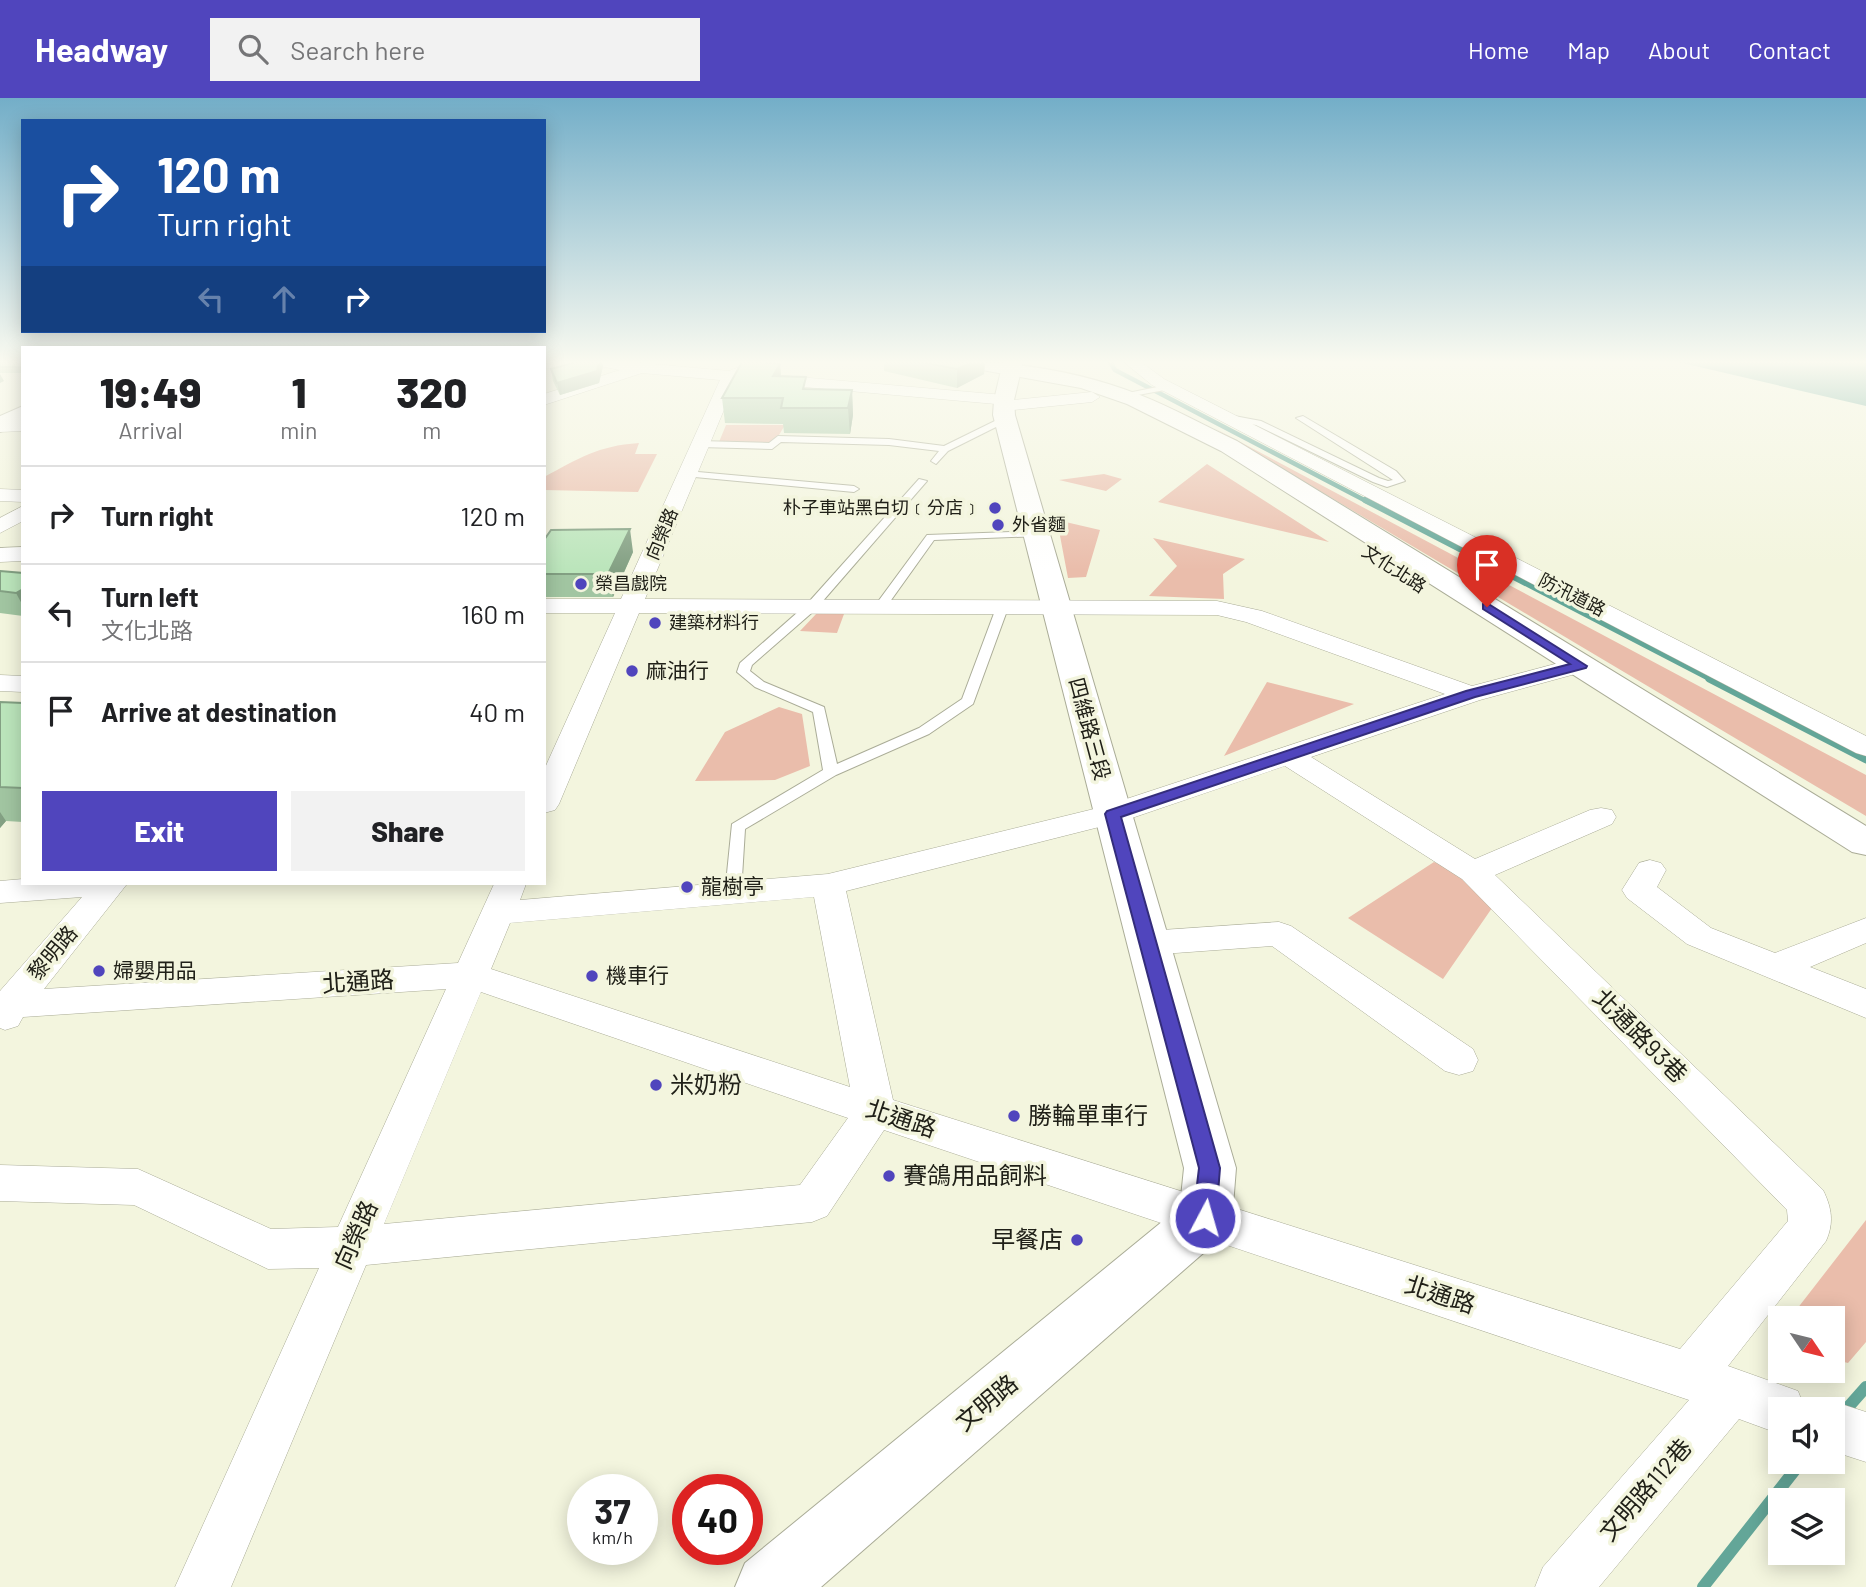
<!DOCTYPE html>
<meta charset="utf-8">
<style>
:root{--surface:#fff;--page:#f2f2f2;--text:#202124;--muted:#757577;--line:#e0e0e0;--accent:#5045bd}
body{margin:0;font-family:Barlow,"Noto Sans TC",sans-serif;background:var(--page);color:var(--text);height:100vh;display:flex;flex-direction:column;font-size:26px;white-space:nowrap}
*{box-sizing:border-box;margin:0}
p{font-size:23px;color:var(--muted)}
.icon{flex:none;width:38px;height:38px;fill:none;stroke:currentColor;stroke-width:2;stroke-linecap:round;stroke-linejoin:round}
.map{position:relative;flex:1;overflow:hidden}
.drawer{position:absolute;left:21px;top:248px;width:525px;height:539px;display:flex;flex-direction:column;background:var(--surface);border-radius:0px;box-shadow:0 4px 18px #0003}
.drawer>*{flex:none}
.top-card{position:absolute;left:21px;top:21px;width:525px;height:214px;border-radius:0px;box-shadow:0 4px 18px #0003;background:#1a4fa0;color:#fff;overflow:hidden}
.needle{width:46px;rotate:125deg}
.controls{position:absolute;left:1768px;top:1208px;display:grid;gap:14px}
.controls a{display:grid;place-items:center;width:77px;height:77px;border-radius:0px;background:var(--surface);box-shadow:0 4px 18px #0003;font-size:35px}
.speed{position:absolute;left:567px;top:1376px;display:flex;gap:14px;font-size:35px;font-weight:700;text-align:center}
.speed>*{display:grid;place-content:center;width:91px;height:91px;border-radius:50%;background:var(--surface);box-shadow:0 4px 18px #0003;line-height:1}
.speed small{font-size:18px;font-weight:400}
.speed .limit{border:10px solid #d22;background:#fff;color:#111}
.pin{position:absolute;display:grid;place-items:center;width:60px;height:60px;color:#fff;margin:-72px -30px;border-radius:50% 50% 50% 0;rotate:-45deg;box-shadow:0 0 7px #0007}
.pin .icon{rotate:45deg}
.me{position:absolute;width:77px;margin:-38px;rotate:6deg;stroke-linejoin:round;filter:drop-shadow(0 0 5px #0008)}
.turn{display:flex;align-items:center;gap:24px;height:147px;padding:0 21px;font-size:32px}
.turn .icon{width:91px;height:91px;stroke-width:2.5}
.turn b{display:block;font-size:49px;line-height:60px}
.lanes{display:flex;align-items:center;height:66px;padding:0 21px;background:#0003;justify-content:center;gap:35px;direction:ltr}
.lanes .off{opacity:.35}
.eta{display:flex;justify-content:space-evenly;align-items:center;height:119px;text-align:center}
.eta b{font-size:42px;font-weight:800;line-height:49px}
.action{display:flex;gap:14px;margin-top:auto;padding:14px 21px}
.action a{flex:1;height:80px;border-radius:0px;background:var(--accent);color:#fff;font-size:28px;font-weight:800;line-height:80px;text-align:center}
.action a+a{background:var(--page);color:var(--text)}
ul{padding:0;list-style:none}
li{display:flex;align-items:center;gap:21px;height:98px;padding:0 21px;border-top:2px solid var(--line)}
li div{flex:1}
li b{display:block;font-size:26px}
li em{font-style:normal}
header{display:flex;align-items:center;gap:42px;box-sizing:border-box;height:98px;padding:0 35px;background:var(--accent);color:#fff}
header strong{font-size:33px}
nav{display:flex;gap:38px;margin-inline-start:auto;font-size:24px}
.search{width:490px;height:63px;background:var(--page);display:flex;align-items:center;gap:18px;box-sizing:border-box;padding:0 24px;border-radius:0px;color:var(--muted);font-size:26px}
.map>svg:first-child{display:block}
</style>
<header>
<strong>Headway</strong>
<div class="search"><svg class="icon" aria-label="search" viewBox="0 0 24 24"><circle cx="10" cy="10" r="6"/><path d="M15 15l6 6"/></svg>Search here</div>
<nav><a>Home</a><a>Map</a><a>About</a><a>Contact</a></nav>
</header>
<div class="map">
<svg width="1866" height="1489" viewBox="0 0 1866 1489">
<rect width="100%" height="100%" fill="#f3f5de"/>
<path fill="#eabdab" d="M726,327H785L773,347L719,344Z
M1214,330L1866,677V718Z
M639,345L635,356H657L638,394L544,392V379C580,360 597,348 639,345Z
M1207,366L1329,444L1158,404Z
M1104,376L1122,381L1106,393L1059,382Z
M1057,422L1100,432L1086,479L1068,480Z
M1153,440L1245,461L1223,476L1224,501L1149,498L1177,468Z
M817,515L844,516L837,535L800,533Z
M1267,584L1354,606L1224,658Z
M779,609L802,616L810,668L775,682L695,683L725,634Z
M1434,764L1469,778L1492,810L1443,881L1348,820Z
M1866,1122V1244L1848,1265L1832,1261V1220H1790Z"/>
<path fill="#63a698" d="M1678,264H1866V308Z"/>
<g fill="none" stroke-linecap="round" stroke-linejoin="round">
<path stroke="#63a698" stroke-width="4.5" d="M1110,264L1115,272L1368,404"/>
<path stroke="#63a698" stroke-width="6" d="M1365,402L1713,582"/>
<path stroke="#63a698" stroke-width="7" d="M1709,581L1866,662"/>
<path stroke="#63a698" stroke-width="12" d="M1843,1315L1866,1289
M1703,1489L1802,1363"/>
<g stroke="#aaac97" stroke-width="2">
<path id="lane" d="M1167,287L1171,289L1170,291L1122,300L1118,297Z
M1229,317L1261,323L1379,380L1388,383L1393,382L1296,320L1303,318L1396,373L1405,383L1387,389L1373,384L1256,327L1226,322V318Z
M1005,318L1008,319V323L948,353L936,366L931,363L939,353L889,347L781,344L772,351L700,349L695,346L700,343L769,345L778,338L889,341L944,348Z
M687,373L854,388L859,391L854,394L684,378V374Z
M919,381L927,383L815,512L752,567L750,573L764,584L824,609L837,666L919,630L962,601L996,510L1002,506L1006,507L1008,510L973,606L929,636L836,677L745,731L741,795L733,800L727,799L725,795L732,726L823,672L813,614L755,589L737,574L740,565L807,506Z
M1036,433L1040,434V438L934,442L884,512H876L874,509L927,437Z"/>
</g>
<g stroke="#aaac97" stroke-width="1">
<path id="street" d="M544,264H553L544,270Z
M593,264H631L729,273L752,264H773L771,267L752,275L1004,297L1013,302L1092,294L1100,299L1092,304L1004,313L998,312L996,306L736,283L645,501L1217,503L1262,513L1472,588L1581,559L1590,562L1594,567L1590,572L1480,602L1311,659L1475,761L1590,712L1601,710L1612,712L1616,719L1612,726L1495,777L1823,1092C1832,1110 1834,1125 1826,1143L1728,1268L1798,1293L1805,1311H1780V1336L1739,1321L1599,1489H1535L1543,1469L1689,1302L884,1032L827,1118L812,1124L366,1167L231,1489H175L319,1170L268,1171L134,1107L0,1103V1067L138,1071L271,1131L338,1129L446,891L23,919L18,928L5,932L0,930V893L82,799L0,805V783L23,781V786H127L44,891L458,865L494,786H526L520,802L828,776L1102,709L1445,596L1246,524L1217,517L639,515L559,706L555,712L544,715V672L615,515H544V501H621L720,282L642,275L544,307V296L620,272L595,267ZM1285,668L1462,781L1787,1112L1788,1123L1680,1251L893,1002L846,793L1123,723ZM814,799L850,989L491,871L510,825ZM481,894L848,1020L800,1087L384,1126Z
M1124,264H1141L1164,281L1866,638V658L1856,655L1152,287Z
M23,323V333L0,334V324Z
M0,391L23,392V404L0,403Z
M23,408V423L0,435V420Z
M23,449V463L0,464V450Z
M0,577L23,578V594L0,593Z
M1650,762L1661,765L1666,772L1657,789L1711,830L1775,855L1866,820V845L1810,869L1866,891V920L1687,846L1627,800L1622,792L1639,765Z
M1279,824L1291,828L1473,951L1478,962L1473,973L1459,977L1445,973L1272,848L1148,857L1136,854L1131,845L1136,836L1148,833Z
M1832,1303L1866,1314V1364L1832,1353V1311H1814Z"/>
</g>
<g stroke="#aaac97" stroke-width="2">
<path id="secondary" d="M1003,264H1023L1014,302L1015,317L1236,1070L1232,1120L1224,1137L821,1489H735L745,1465L1180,1109L1184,1070L993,317L994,302Z
M23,308V323L0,334V318Z"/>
</g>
<g stroke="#aaac97" stroke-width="2">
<path id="primary" d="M962,264C1022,264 1084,275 1140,297C1173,310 1205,328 1237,343L1866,728V757L1852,754L1221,353L1127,306L1081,290L971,270L964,268Z"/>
</g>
<use href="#lane" fill="#fff" fill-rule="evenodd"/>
<use href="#street" fill="#fff" fill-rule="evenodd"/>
<use href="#secondary" fill="#fff" fill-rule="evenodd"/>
<use href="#primary" fill="#fff" fill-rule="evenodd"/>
</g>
<path fill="#a1c5a1" d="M0,264H23V275H0Z
M576,264H602L603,268L599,285L560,297L553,283L551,271Z
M884,264H985L984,276L957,290L884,273Z
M780,266L781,278L807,291L852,292L853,317L850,336L784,335L783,326L725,325L722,300Z
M544,442L633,454L613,499H544Z
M0,473L23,475V518L0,515Z
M0,604L23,605V724L6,723L0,730Z"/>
<path fill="#83a083" d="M599,264H602L603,268L599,285L560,297L557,285Z
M974,264H985L984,276L957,290V271Z
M780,266L782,290L773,278Z
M0,276L4,283L0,285Z
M852,292L853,317L850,336L848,310Z
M630,431L633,454L613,499L608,476Z
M23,491V508L16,495Z
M0,714L6,723L0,730Z"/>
<path fill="#bbe5bb" stroke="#83a083" stroke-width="2" d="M0,264H23V269H0Z
M576,264H599L597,273L557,285L551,271Z
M742,264H758L780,266L773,278L806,279L803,291L852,292L848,310H781L783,300H722Z
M921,264H974L957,271Z
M630,431L608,476H544V442L551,432Z
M0,473L23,475V491L16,495L0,493Z
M0,604L23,605V690L0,689Z"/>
<linearGradient id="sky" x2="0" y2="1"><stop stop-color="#73aec8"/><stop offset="0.56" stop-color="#fafaf0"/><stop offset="1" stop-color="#fafaf0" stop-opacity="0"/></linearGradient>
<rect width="1866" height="472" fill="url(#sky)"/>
<path fill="#5045bd" stroke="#342d7b" stroke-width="2" d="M1487,505L1587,568L1586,570L1475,599L1121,719L1220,1070L1216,1120L1212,1127L1205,1130L1197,1127L1193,1120L1199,1070L1105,716L1107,713L1466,593L1570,566L1483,511V506Z"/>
<g fill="#5045bd" stroke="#f3f5de" stroke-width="2.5">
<circle cx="995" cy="410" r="7"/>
<circle cx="998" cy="427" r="7"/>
<circle cx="581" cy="486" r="7"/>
<circle cx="655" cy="525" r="7"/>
<circle cx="632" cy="573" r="7"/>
<circle cx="687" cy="789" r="7"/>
<circle cx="99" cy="873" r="7"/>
<circle cx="592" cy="878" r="7"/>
<circle cx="656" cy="987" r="7"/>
<circle cx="1014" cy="1018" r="7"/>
<circle cx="889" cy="1078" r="7"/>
<circle cx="1077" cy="1142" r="7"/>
</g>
<g text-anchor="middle" stroke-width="7" stroke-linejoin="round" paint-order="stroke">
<g font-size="18" fill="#202018" stroke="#f3f5de" text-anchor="start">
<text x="981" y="416" text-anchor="end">朴子車站黑白切﹝分店﹞</text>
<text x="1012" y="433">外省麵</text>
<text x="595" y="492">榮昌戲院</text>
<text x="669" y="531">建築材料行</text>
</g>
<g font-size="18" fill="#202018" stroke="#f3f5de">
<text transform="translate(662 436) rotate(-67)" y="6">向榮路</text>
<text transform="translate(1394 471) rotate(33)" y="6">文化北路</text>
<text transform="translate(1572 497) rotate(27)" y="6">防汛道路</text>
</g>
<g font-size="21" fill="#202018" stroke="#f3f5de" text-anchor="start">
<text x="646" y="580">麻油行</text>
<text x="701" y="796">龍樹亭</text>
<text x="113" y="880">婦嬰用品</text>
<text x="606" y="885">機車行</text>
</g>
<g font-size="21" fill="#202018" stroke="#f3f5de">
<text transform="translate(1089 631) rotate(75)" y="7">四維路三段</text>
<text transform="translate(53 855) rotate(-50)" y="7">黎明路</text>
</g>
<g font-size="24" fill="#202018" stroke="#f3f5de">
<text transform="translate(358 884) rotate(-4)" y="8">北通路</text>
<text transform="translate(1640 938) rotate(45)" y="8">北通路93巷</text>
<text transform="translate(901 1021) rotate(18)" y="8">北通路</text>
<text transform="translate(356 1137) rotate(-66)" y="8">向榮路</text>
<text transform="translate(1440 1197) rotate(18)" y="8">北通路</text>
<text transform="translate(987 1305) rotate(-40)" y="8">文明路</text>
<text transform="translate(1646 1392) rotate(-49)" y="8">文明路112巷</text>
</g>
<g font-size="24" fill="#202018" stroke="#f3f5de" text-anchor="start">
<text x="670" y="995">米奶粉</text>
<text x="1028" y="1026">勝輪單車行</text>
<text x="903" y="1086">賽鴿用品飼料</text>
<text x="1063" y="1150" text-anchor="end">早餐店</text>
</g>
</g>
</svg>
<div class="controls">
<a><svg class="needle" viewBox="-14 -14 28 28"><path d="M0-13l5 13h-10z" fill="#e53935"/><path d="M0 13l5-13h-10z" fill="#757577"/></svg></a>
<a><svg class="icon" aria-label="sound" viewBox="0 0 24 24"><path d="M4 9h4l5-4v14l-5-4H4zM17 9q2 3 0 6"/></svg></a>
<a><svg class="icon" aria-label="layers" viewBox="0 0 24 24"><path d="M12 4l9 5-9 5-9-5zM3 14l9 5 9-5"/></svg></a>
</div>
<div class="speed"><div>37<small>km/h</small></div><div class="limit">40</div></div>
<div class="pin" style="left:1487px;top:509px;background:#d93025"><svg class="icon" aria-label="arrive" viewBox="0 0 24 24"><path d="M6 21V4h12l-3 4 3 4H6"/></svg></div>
<svg class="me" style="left:1205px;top:1120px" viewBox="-20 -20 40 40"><circle r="17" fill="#5045bd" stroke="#fff" stroke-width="3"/><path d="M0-11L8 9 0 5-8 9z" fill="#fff"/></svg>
<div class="top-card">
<div class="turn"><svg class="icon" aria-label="right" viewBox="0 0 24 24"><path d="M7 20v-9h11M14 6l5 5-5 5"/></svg><div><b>120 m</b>Turn right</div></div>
<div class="lanes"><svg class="icon off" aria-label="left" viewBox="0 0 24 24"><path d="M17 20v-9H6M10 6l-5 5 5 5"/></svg><svg class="icon off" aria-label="ahead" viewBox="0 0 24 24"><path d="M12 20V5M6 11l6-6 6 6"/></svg><svg class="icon" aria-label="right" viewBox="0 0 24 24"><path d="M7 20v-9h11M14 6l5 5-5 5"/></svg></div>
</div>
<section class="drawer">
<div class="eta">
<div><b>19:49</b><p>Arrival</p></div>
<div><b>1</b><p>min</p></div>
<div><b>320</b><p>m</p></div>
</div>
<ul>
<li><svg class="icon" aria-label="right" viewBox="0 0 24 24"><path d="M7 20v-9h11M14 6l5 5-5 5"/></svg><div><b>Turn right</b></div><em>120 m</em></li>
<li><svg class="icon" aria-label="left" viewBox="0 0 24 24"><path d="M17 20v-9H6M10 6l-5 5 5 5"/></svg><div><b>Turn left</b><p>文化北路</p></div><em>160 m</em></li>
<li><svg class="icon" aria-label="arrive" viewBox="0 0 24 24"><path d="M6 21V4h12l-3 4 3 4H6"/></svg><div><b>Arrive at destination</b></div><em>40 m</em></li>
</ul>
<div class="action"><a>Exit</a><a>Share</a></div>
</section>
</div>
